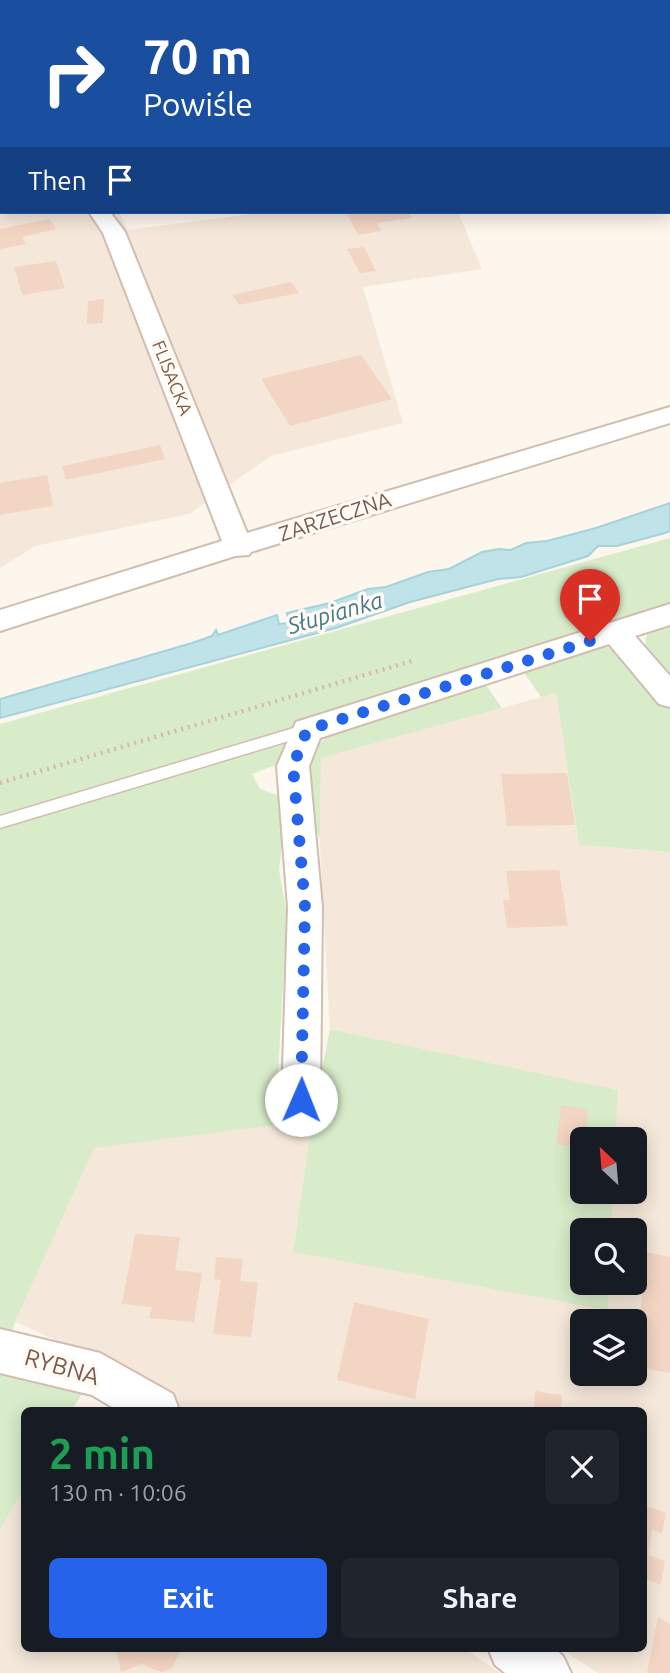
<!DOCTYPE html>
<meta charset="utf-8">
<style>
:root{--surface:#171b24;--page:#20242c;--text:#f1f3f6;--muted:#9ea1a6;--accent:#2563eb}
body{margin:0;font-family:Ubuntu,sans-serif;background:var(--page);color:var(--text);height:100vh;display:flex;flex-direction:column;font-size:26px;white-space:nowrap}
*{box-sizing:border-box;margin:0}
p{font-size:23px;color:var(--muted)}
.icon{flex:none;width:38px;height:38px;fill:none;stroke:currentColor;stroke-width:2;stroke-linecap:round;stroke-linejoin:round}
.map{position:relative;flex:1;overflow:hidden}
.details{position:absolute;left:21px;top:1407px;width:626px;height:245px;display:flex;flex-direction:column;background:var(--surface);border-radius:10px;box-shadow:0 4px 18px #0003}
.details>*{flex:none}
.guide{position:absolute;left:0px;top:0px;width:670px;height:214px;box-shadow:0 4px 18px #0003;background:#1a4fa0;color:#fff;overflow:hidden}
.needle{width:46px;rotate:334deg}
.fabs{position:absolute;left:570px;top:1127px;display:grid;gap:14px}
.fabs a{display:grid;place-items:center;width:77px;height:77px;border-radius:10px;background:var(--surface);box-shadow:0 4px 18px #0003;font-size:35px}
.pin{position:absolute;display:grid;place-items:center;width:60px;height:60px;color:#fff;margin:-72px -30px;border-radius:50% 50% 50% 0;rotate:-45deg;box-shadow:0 0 7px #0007}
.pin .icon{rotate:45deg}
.me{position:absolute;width:77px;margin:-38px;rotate:1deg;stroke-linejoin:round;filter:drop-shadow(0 0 5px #0008)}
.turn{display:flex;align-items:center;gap:24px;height:147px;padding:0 28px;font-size:32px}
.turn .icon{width:91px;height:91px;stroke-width:2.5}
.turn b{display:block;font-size:49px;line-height:60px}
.then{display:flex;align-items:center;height:66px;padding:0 28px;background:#0003;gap:14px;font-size:26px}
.round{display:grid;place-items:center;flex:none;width:74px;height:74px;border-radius:10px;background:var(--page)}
.head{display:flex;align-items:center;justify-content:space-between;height:119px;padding:0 28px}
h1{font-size:42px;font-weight:700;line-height:52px;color:#1e9e55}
.primary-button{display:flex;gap:14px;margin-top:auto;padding:14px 28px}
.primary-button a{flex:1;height:80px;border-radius:10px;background:var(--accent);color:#fff;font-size:28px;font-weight:700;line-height:80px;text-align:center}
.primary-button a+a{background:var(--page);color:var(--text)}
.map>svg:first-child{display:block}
</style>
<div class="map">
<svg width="670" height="1673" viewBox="0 0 670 1673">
<rect width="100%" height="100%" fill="#fdf6ec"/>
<path fill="#f5e8da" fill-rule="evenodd" d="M0,0H405L2,2V212H119L128,230L267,212H458L482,269L363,287L403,423L271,456L189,514L35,546L0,568Z
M556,693L579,845L670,852V1673H598L561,1649L644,1648V1410H184L112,1365L15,1322L94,1147L312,1120L293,1251L608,1309L609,1283H635V1230H611L613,1192H635V1139H615L617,1090L330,1029L320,847L321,758ZM583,1321H635V1374H583Z
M24,1489V1648L465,1649L500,1673H0V1529Z"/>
<path fill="#d8ecc9" d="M670,538V607L308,725L0,815V724Z
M670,621V680C655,663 638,653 649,629Z
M616,646L670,710V852L579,845L556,693L541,697L522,670L591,649Z
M483,681L502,708L321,758L320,839C309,815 294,777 311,752C332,721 445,694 483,681Z
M293,741L281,763L252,774L260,789L277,795L286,812L279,870L287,915L275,1125L94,1148L15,1322L2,1365L87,1385L72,1410H24V1489L0,1529V827Z
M330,1029L618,1090L615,1139H583V1192H613L611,1230H583V1283H609L608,1310L293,1252L312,1120Z"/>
<path fill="#bfe3e8" stroke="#a5d3da" stroke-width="2" d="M670,503V531L665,533L617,546H598L588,556L521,577L498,579L410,602L336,628L0,718V699L192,643L212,636L216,630L218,635L277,615L279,624L289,623L287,613L330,603L368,589L386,587L428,572L449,569L482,552L499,549L511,550L526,543L547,541L596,528Z"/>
<path fill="#f3d5c3" d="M346,212H408L412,218L377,223L381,231L358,235Z
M50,219L56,229L22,237L26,244L0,249V229Z
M364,247L376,271L360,273L347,249Z
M56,261L65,288L22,295L14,267Z
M291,282L299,293L239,305L232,295Z
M104,299L103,323L87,324L88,301Z
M361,355L392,399L290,426L261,379Z
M160,445L165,459L66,480L62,466Z
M47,475L53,506L0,515V483Z
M567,773L575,825L507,826L501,774Z
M559,870L568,926L507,928L503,900H510L506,871Z
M561,1105L588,1110L583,1149L556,1144Z
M135,1234L180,1237L175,1270L202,1273L194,1322L149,1318L152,1307L122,1304Z
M635,1250L670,1257V1373L638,1367L643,1269L635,1267Z
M216,1257L243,1259L240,1281L258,1283L251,1337L213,1334L221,1280L214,1279Z
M354,1302L429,1319L415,1399L337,1380Z
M535,1391L562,1395L561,1410H534Z
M644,1505L666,1513L662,1533L652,1530L648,1555L665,1561L661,1585L644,1578Z
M658,1617L670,1624V1673H647Z
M116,1648H180V1652L172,1668L162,1672L145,1666L144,1663L121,1672Z"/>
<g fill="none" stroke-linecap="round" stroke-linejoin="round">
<g stroke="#d1beb0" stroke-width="3">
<path id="service" d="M307,724L312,726L314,730L312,734L0,828V816Z"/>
</g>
<g stroke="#d1beb0" stroke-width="4">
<path id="minor" d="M0,76H2V88H0Z
M89,212H110L125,232L247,533L670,407V423L251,552L249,555L235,556L0,631V610L222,541L103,233Z
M670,604V625L635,636L670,676V707L659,704L609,644L320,738L309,766L322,907L320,1100L315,1113L301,1118L287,1113L282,1100L288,907L277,766L296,722Z
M0,1329L100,1353L173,1394L179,1410H117L92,1395L0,1373Z
M488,1648H554L563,1656L571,1673H505L495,1665Z"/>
</g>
<path stroke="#d9b8a5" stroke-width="4.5" stroke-dasharray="2 5" stroke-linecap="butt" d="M0,783L415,660"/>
<use href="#service" fill="#fff" fill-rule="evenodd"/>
<use href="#minor" fill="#fff" fill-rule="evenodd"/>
</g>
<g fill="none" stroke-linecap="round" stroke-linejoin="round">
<path stroke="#2563eb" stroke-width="12" stroke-dasharray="0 21.6" d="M301,1100L305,907L293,766L307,730L590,641"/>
</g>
<g text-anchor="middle" stroke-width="7" stroke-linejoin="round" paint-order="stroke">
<g font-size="18" fill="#7a5c4d" stroke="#fffaf3">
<text transform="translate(172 378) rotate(68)" y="6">FLISACKA</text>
</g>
<g font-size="21" fill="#7a5c4d" stroke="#fffaf3">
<text transform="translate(335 517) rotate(-18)" y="7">ZARZECZNA</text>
</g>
<g font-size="23" font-style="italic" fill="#437c86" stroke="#fffaf3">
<text transform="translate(335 613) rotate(-16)" y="8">Słupianka</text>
</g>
<g font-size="24" fill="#7a5c4d" stroke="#fffaf3">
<text transform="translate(62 1367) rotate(16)" y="8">RYBNA</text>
</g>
</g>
</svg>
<div class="fabs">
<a><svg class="needle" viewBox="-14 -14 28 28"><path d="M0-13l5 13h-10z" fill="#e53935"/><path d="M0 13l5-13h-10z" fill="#9ea1a6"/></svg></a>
<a><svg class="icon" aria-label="search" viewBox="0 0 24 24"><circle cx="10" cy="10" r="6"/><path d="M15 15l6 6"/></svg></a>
<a><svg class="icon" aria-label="layers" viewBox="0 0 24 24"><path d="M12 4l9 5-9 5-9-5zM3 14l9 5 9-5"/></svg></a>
</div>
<div class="pin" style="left:590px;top:641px;background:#d93025"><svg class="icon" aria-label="arrive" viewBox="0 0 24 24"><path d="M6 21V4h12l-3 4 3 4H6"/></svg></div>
<svg class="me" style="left:301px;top:1100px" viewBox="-20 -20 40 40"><circle r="19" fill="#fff"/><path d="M0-13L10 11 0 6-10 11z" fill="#2563eb"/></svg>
<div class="guide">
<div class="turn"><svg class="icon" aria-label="right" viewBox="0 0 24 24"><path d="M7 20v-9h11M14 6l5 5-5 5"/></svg><div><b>70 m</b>Powiśle</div></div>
<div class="then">Then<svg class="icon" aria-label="arrive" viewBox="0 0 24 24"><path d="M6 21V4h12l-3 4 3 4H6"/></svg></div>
</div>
<section class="details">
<div class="head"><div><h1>2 min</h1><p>130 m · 10:06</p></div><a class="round"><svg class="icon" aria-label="close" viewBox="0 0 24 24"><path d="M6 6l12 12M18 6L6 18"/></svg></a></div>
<div class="primary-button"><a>Exit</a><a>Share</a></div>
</section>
</div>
